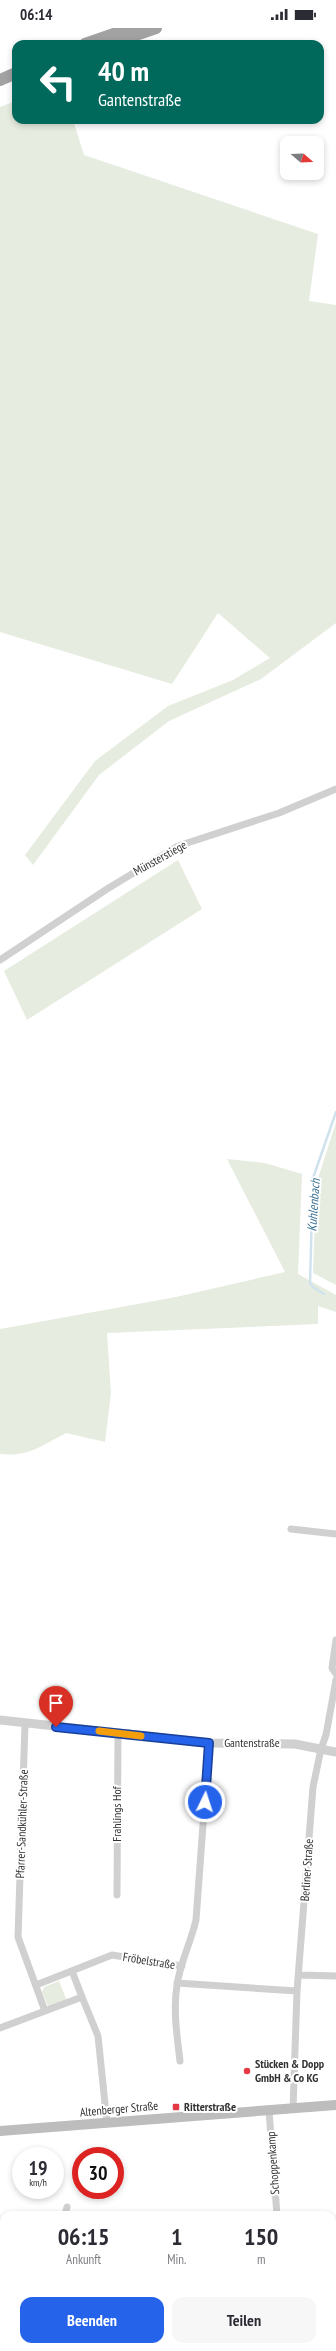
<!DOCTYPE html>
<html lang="de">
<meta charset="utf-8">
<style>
:root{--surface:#fff;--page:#f7f7f7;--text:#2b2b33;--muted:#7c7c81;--accent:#2563eb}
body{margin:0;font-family:"PT Sans Narrow",sans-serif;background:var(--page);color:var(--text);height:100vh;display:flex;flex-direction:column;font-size:15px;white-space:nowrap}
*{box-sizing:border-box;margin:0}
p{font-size:13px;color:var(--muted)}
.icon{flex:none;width:22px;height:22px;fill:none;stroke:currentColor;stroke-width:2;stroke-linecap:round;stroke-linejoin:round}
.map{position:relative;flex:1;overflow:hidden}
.drawer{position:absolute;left:0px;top:2183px;width:336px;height:140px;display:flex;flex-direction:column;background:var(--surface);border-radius:12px 12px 0 0;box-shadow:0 2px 6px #0003}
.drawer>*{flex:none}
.banner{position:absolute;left:12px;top:12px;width:312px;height:84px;border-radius:12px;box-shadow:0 2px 6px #0003;background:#00695c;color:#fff;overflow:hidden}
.needle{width:26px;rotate:109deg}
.fabs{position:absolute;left:280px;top:108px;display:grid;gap:8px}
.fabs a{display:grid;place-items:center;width:44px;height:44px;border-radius:8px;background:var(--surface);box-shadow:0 2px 6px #0003;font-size:20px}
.speed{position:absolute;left:12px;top:2119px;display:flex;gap:8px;font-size:20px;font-weight:700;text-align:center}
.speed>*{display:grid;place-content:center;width:52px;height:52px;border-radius:50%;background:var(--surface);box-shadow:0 2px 6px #0003;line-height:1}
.speed small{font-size:10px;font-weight:400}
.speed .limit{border:6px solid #d22;background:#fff;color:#111}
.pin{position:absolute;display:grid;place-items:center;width:34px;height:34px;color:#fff;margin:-41px -17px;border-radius:50% 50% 50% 0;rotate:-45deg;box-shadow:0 0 4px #0007}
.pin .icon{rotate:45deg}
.me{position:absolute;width:44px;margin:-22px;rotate:4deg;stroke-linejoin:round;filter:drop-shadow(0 0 3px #0008)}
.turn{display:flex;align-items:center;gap:14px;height:84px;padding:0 20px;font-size:18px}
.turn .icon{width:52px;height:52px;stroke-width:2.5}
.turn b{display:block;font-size:28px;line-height:34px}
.eta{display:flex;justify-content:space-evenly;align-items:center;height:68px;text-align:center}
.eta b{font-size:24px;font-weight:600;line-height:28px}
.button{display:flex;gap:8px;margin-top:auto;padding:8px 20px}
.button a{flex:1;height:46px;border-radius:12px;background:var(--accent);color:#fff;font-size:16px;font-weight:600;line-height:46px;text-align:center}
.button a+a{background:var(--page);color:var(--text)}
.status{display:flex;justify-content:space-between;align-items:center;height:28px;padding:0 20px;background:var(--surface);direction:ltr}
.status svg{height:11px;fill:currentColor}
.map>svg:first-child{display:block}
</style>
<div class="status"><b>06:14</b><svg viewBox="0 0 49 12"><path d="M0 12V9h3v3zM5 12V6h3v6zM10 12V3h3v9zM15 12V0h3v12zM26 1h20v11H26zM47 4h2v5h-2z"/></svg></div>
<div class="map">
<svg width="336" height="2323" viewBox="0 0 336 2323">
<rect width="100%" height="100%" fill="#fff"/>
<path fill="#e6ecdf" d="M16,73V92H73L84,127L318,206L309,273L336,277V595L261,651L169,693L99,747L33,837L25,827L95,733L168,678L233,652L270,630L218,585L172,656L0,604V79Z
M178,832L202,881L27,992L4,943Z
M336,1094V1257L313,1245L316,1157Z
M227,1131L265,1135L302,1146L298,1246L336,1267V1284L318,1278V1296L107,1305L111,1365L105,1414L66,1405C41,1418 29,1429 0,1426V1301L176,1269L285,1244Z
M59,1953L67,1973L53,1979L48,1978L42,1964L44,1959Z
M76,2319H120V2323H78Z"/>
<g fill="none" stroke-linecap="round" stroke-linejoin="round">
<path stroke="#cfe2ee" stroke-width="2.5" d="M324,1266L313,1259L310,1255L313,1150L336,1084"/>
<path stroke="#d0d0d0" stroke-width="7" d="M0,932L107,861L178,818L279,785L336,761
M291,1501L336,1506
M336,1612L332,1640L336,1646
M25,1696L18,1909L45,1983L82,1969L72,1943
M117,1867L118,1705
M299,1947L336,1948
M177,1955L297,1963
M36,1957L112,1927L182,1938
M82,1969L98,2008L107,2095
M0,2000L45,1983
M180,2033C177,2008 173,1982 177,1957C180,1935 191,1914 196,1892L209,1715
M293,2081L297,1963L313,1759L321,1721L326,1707L336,1652
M269,2083L277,2187
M65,2187L67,2179
M332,2299L336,2305
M0,2309L4,2308
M72,2319L73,2323"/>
<path stroke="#d0d0d0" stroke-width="9" d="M0,1692L209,1715L295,1716L336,1724"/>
<path stroke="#bdbdbd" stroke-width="10" d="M0,2103L336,2077"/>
<path stroke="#a2a2a2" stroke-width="12" d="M121,12L156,0
M85,16L131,0
M0,52L16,45"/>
</g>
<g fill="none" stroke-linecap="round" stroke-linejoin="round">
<g stroke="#184099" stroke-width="10">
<path id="route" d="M56,1699L209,1715L205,1774"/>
</g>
<use href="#route" stroke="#2563eb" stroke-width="7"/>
<path stroke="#f59e0b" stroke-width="7" d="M99,1703L141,1708"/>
</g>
<g fill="#e63946" stroke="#fff" stroke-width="1.5">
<circle cx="247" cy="2043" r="4"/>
<rect x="172" y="2075" width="8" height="8" rx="2"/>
</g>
<g text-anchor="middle" stroke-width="4" stroke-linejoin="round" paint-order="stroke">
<g font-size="12" fill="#333" stroke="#fff">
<text transform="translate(160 830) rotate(-29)" y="4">Münsterstiege</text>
<text x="252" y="1719">Gantenstraße</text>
<text transform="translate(117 1786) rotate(-90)" y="4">Frahlings Hof</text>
<text transform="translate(22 1796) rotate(-88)" y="4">Pfarrer-Sandkühler-Straße</text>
<text transform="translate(307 1842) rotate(-86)" y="4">Berliner Straße</text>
<text transform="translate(149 1933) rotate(9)" y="4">Fröbelstraße</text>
<text transform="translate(119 2081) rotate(-5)" y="4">Altenberger Straße</text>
<text transform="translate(273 2135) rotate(-94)" y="4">Schoppenkamp</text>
</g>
<g font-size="12" font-weight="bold" fill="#333" stroke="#fff" text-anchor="start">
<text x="255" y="2040">Stücken &amp; Dopp<tspan x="255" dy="14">GmbH &amp; Co KG</tspan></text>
<text x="184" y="2083">Ritterstraße</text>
</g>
<g font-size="13" font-style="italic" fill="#3f7597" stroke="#fff">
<text transform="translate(313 1177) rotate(-86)" y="5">Kuhlenbach</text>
</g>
</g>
</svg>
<div class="fabs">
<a><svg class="needle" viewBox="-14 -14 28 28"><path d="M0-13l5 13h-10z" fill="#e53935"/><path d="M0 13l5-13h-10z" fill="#7c7c81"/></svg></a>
</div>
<div class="speed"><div>19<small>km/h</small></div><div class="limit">30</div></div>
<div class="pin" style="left:56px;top:1699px;background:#d93025"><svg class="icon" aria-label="arrive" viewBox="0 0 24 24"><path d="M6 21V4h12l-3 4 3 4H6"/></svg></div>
<svg class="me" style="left:205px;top:1774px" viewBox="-20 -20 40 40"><circle r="17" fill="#2563eb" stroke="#fff" stroke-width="3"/><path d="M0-11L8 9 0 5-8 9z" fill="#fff"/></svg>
<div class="banner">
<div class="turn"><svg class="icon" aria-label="left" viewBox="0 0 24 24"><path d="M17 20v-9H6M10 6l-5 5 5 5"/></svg><div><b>40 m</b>Gantenstraße</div></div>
</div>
<section class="drawer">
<div class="eta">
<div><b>06:15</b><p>Ankunft</p></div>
<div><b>1</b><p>Min.</p></div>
<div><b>150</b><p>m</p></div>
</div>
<div class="button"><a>Beenden</a><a>Teilen</a></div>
</section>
</div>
